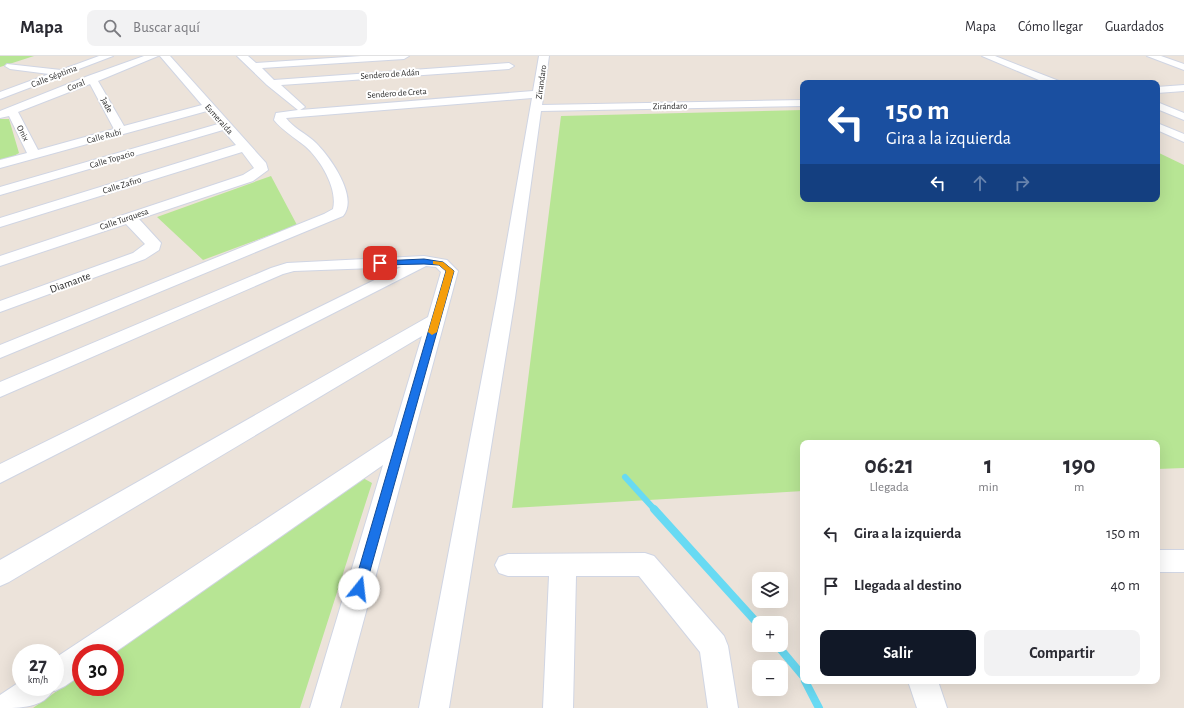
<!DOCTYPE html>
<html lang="es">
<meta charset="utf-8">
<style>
:root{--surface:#fff;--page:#f2f2f3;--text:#2b2b33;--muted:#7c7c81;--line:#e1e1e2;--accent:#111827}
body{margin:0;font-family:"Alegreya Sans",sans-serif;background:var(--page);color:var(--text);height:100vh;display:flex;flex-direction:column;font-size:15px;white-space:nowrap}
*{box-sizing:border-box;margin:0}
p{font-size:13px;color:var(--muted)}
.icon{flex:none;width:22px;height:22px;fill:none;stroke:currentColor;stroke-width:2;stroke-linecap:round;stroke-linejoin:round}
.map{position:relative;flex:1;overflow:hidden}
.side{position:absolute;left:800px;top:384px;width:360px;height:244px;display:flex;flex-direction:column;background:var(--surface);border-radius:8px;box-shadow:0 4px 16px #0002}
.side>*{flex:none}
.guide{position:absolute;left:800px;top:24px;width:360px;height:122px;border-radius:8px;box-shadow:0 4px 16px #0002;background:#1a4fa0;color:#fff;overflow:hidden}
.controls{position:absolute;left:752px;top:516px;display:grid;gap:8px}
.controls a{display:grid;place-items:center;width:36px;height:36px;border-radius:8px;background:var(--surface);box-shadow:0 4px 16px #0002;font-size:20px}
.speed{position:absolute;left:12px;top:588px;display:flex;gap:8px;font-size:20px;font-weight:700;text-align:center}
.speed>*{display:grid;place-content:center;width:52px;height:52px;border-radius:50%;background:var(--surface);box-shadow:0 4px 16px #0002;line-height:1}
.speed small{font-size:10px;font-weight:400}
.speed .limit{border:6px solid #d22;background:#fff;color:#111}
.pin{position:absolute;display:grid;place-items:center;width:34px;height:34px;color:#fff;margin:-17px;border-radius:8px;box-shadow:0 2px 6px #0006}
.me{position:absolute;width:44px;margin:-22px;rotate:16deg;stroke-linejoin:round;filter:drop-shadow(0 0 3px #0008)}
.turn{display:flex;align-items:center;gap:14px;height:84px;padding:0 20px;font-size:18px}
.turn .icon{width:52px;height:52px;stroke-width:2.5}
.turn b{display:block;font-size:28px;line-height:34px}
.lanes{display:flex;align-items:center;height:38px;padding:0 20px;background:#0003;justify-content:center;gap:20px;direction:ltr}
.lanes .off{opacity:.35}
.eta{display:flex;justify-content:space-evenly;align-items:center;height:68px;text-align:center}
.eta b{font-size:24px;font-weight:600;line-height:28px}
.button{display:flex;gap:8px;margin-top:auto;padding:8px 20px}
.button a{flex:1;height:46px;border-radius:8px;background:var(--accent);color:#fff;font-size:16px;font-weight:600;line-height:46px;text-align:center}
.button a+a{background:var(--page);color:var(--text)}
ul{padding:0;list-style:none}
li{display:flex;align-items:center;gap:12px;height:52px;padding:0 20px}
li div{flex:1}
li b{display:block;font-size:15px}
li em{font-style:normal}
header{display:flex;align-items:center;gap:24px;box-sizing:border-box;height:56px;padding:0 20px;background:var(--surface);border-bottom:1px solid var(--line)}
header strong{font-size:19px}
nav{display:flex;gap:22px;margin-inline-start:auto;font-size:14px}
.search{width:280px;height:36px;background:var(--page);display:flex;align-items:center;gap:10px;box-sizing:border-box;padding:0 14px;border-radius:8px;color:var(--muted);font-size:15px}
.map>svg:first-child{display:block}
</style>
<header>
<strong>Mapa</strong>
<div class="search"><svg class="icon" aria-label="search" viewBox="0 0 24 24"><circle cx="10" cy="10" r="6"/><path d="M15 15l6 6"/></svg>Buscar aquí</div>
<nav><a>Mapa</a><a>Cómo llegar</a><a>Guardados</a></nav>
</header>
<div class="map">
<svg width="1184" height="652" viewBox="0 0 1184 652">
<rect width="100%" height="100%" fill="#ece3da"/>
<path fill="#b7e594" d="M0,0H34L0,11Z
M803,54V143H1157V96L1184,109V412L1157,413V387H803V435L512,452L561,60Z
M0,63H9L19,97L14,100L0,104Z
M271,120L297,169L203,204L157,161Z
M363,422L372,427L300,652H33L81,618V631H115V597H112Z"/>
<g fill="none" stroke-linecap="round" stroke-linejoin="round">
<path stroke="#68daf3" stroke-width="6" d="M625,421L655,454"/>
<path stroke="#68daf3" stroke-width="8" d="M654,453L759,569
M777,589L803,620
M805,625L819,652"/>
<g stroke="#d0d5e3" stroke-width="2">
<path id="minor" d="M99,0H113L0,43V36L49,18L10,13L5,10L7,8L61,14Z
M144,0H158L98,25L124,70L202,49L160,0H170L266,107L268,114L253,125L139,163L161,187L159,194L145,203L0,256V245L133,197L145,188L126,168L0,210V200L243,119L254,112L242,96L0,171V162L236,89L223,74L0,139V131L218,68L207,55L0,112V104L27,97L9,60L0,62V55L88,20ZM90,28L114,73L38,94L18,56Z
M237,0H248L256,7L361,0H409L404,3L262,12L274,24L509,7L514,10L509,13L281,29L303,49L305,51L300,54L533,35L539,0H549L542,49L803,44V50L541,55L515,242L449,652H419L497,242L532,42L286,62C293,72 307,78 316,87C330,101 359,141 343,160L0,302V289L324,158L333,153C338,132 320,103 305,90C295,82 282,74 274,64L276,57L298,54L267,29Z
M982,0H995L1059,25L1060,27H1046Z
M1147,0H1161L1184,8V14Z
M1184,29V35L1157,37V31Z
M1157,46L1184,57V64L1157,53Z
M1157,67L1184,78V86L1157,74Z
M424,200L447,204L458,215L340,652H310L383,409L114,597H81V619L65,630L55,635L53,634C44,652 20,652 0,652V639L21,625V631H55V602L392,380L422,280L9,526L0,530V504L428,261L441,216L436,211L426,210L0,427V408L401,211L294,215L283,218L0,341V326L271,212L287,207Z
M1157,494H1184V516H1157Z
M645,497L654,500L724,580L728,590L738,652H708L700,596L639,520H576L573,652H543L549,520H508L499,517L495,509L499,501L508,498Z
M908,625H938L947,652H917Z"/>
</g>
<use href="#minor" fill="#fff" fill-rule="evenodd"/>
</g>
<path fill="#1a73e8" stroke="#114b97" d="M424,203L443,206L454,215L365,533L363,537L359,539L354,537L353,533L446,215L439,209L424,208L380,209L377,207L380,205Z"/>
<path fill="#f59e0b" d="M433,205L443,206L454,215L437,276L432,279L428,276L446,215L439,209L433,208Z"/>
<g text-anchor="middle" stroke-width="4" stroke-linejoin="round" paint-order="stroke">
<g font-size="9" fill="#292929" stroke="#fff">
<text transform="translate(390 18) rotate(-4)" y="3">Sendero de Adán</text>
<text transform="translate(54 20) rotate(-21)" y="3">Calle Séptima</text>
<text transform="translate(541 26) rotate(-82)" y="3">Zirandaro</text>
<text transform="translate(76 29) rotate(-22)" y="3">Coral</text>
<text transform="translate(397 37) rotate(-4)" y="3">Sendero de Creta</text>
<text transform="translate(107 49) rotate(62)" y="3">Jade</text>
<text transform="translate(670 50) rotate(-1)" y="3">Zirándaro</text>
<text transform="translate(219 63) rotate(48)" y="3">Esmeralda</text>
<text transform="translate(23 77) rotate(63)" y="3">Onix</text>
<text transform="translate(104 80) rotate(-15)" y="3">Calle Rubí</text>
<text transform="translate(112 103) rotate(-16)" y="3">Calle Topacio</text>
<text transform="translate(122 129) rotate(-17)" y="3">Calle Zafiro</text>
<text transform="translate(124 163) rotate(-19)" y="3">Calle Turquesa</text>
</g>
<g font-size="11" fill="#292929" stroke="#fff">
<text transform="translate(70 226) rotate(-20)" y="4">Diamante</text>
</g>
</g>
</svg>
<div class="controls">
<a><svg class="icon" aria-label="layers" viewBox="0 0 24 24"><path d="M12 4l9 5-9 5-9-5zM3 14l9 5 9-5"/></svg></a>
<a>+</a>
<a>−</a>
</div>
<div class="speed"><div>27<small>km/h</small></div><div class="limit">30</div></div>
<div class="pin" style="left:380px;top:207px;background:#d93025"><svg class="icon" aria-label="arrive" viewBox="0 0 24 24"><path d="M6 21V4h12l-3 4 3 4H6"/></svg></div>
<svg class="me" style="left:359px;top:533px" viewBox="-20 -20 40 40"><circle r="19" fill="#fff"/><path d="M0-13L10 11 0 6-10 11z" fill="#1a73e8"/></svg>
<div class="guide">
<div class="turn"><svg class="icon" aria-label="left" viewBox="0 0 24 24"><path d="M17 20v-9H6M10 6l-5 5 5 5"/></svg><div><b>150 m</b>Gira a la izquierda</div></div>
<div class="lanes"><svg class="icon" aria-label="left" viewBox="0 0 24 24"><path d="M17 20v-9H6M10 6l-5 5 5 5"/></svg><svg class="icon off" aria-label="ahead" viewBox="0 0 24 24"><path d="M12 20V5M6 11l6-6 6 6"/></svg><svg class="icon off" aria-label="right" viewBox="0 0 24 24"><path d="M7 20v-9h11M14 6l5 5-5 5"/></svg></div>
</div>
<section class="side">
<div class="eta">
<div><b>06:21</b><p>Llegada</p></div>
<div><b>1</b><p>min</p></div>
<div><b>190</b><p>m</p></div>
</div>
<ul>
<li><svg class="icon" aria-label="left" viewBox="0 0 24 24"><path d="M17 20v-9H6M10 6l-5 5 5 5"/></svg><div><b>Gira a la izquierda</b></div><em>150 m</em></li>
<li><svg class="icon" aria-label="arrive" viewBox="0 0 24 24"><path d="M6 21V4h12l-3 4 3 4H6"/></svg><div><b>Llegada al destino</b></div><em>40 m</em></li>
</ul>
<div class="button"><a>Salir</a><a>Compartir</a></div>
</section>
</div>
